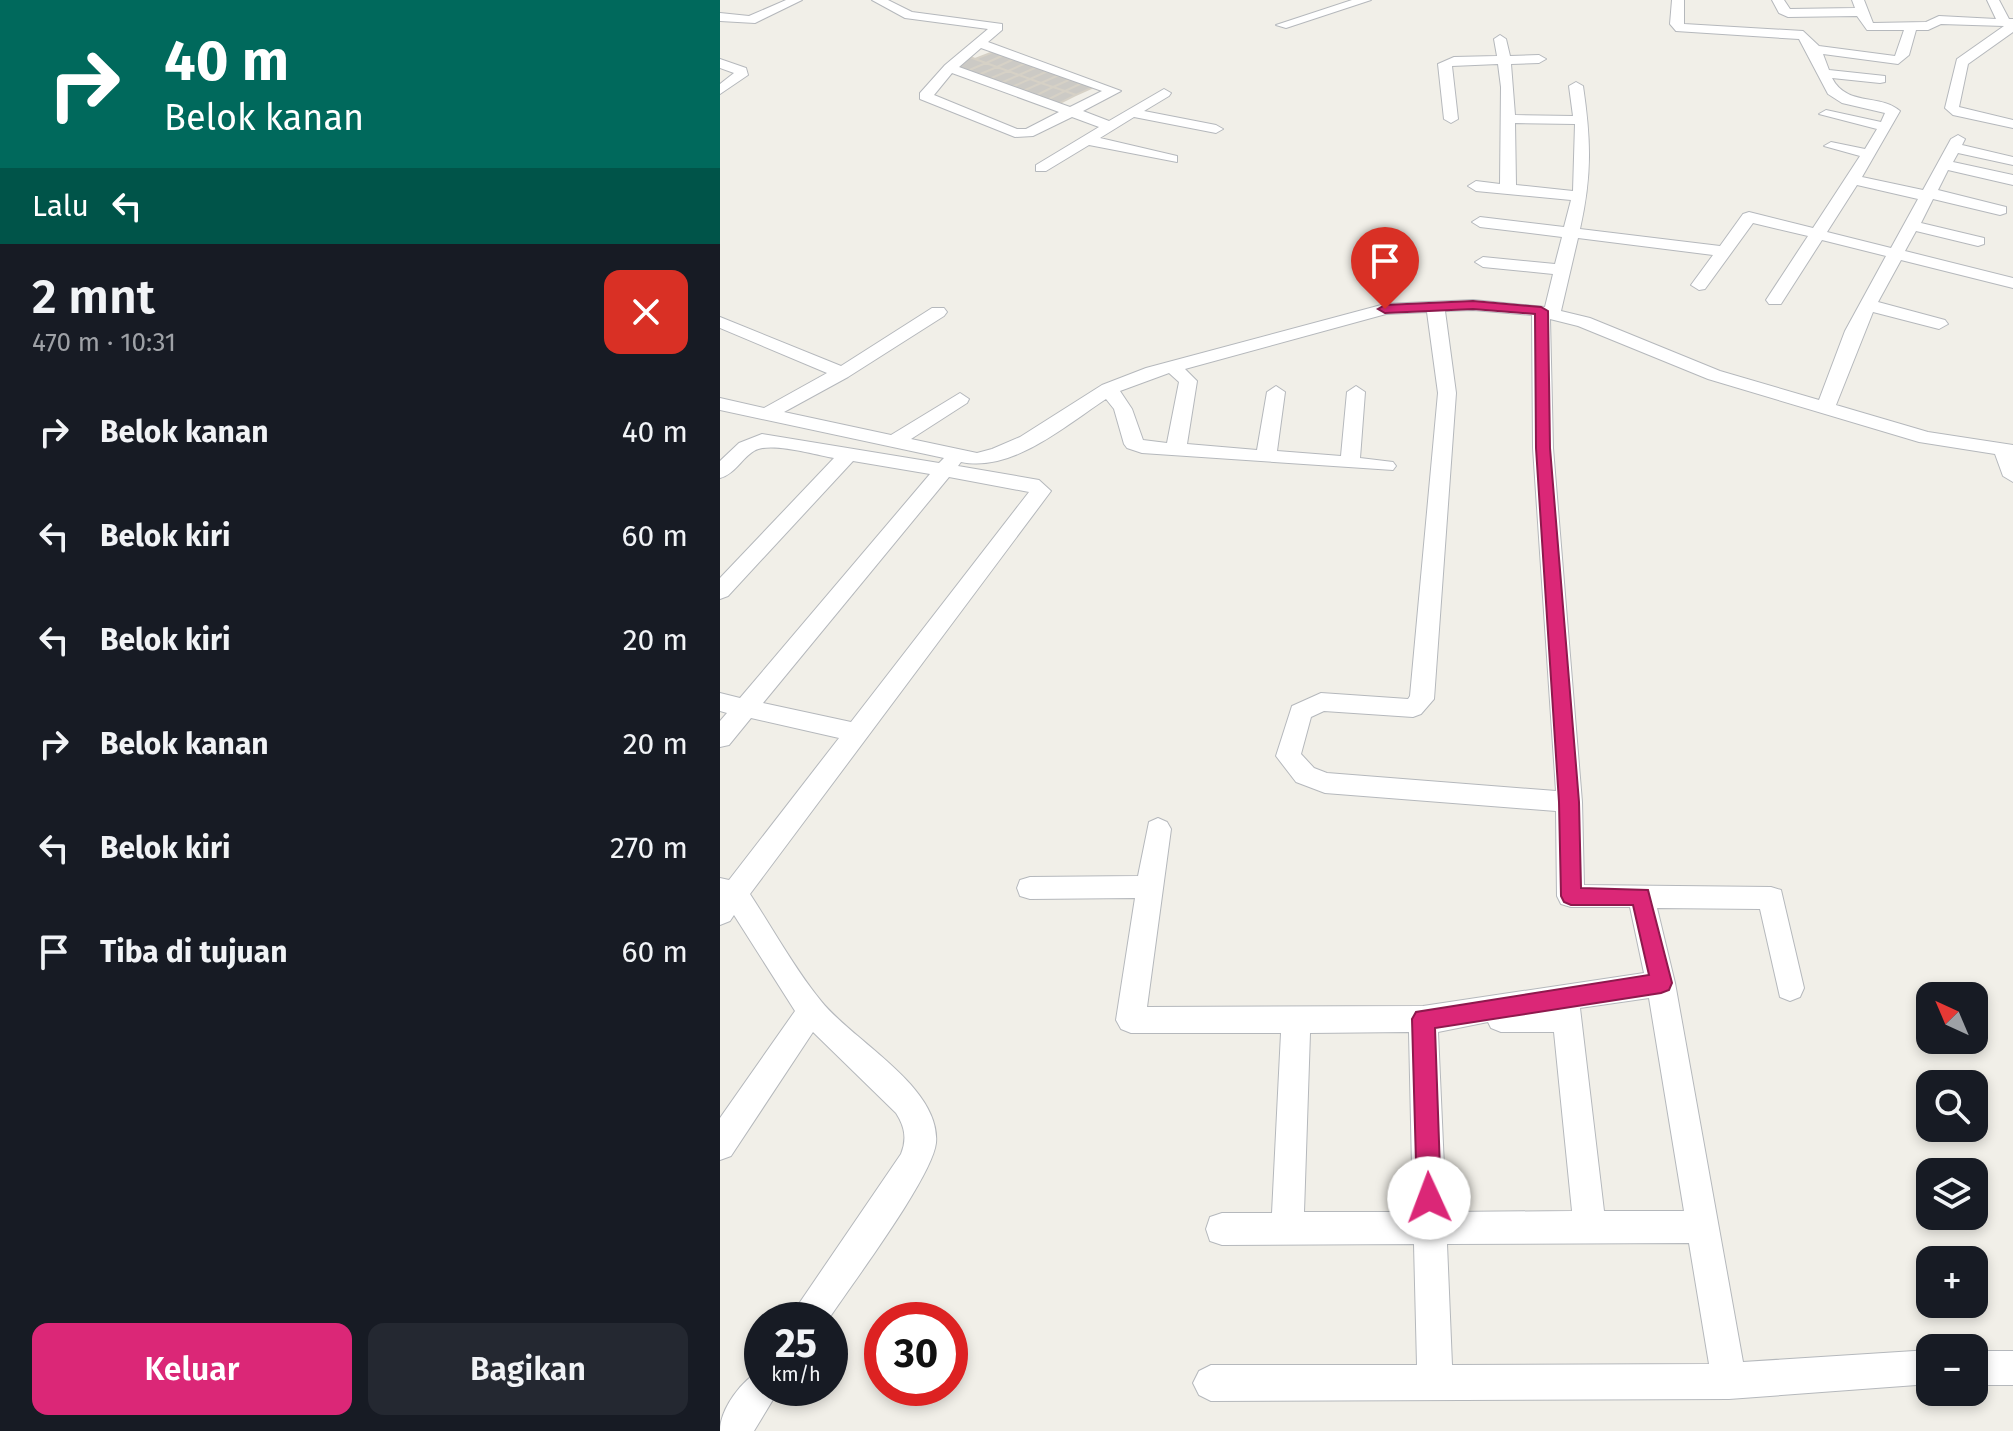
<!DOCTYPE html>
<html lang="id">
<meta charset="utf-8">
<style>
:root{--surface:#171b24;--page:#242831;--text:#f1f3f6;--muted:#9ea1a6;--accent:#db2777}
body{margin:0;font-family:"Fira Sans",sans-serif;background:var(--page);color:var(--text);height:100vh;display:flex;flex-direction:column;font-size:30px;white-space:nowrap}
*{box-sizing:border-box;margin:0}
p{font-size:26px;color:var(--muted)}
.icon{flex:none;width:44px;height:44px;fill:none;stroke:currentColor;stroke-width:2;stroke-linecap:round;stroke-linejoin:round}
.map{position:relative;flex:1;overflow:hidden}
.details{display:flex;flex-direction:column;background:var(--surface);width:720px}
.details>*{flex:none}
.guide{background:#00695c;color:#fff;overflow:hidden}
.needle{width:52px;rotate:316deg}
.tools{position:absolute;left:1196px;top:982px;display:grid;gap:16px}
.tools a{display:grid;place-items:center;width:72px;height:72px;border-radius:16px;background:var(--surface);box-shadow:0 4px 12px #0003;font-size:40px}
.speed{position:absolute;left:24px;top:1302px;display:flex;gap:16px;font-size:40px;font-weight:700;text-align:center}
.speed>*{display:grid;place-content:center;width:104px;height:104px;border-radius:50%;background:var(--surface);box-shadow:0 4px 12px #0003;line-height:1}
.speed small{font-size:20px;font-weight:400}
.speed .limit{border:12px solid #d22;background:#fff;color:#111}
.pin{position:absolute;display:grid;place-items:center;width:68px;height:68px;color:#fff;margin:-82px -34px;border-radius:50% 50% 50% 0;rotate:-45deg;box-shadow:0 0 8px #0007}
.pin .icon{rotate:45deg}
.me{position:absolute;width:88px;margin:-44px;rotate:358deg;stroke-linejoin:round;filter:drop-shadow(0 0 6px #0008)}
.turn{display:flex;align-items:center;gap:28px;height:168px;padding:0 32px;font-size:36px}
.turn .icon{width:104px;height:104px;stroke-width:2.5}
.turn b{display:block;font-size:56px;line-height:68px}
.then{display:flex;align-items:center;height:76px;padding:0 32px;background:#0003;gap:16px;font-size:30px}
.round{display:grid;place-items:center;flex:none;width:84px;height:84px;border-radius:16px;background:var(--page)}
.summary{display:flex;align-items:center;justify-content:space-between;height:136px;padding:0 32px}
h1{font-size:48px;font-weight:600;line-height:60px}
.cta{display:flex;gap:16px;margin-top:auto;padding:16px 32px}
.cta a{flex:1;height:92px;border-radius:16px;background:var(--accent);color:#fff;font-size:32px;font-weight:600;line-height:92px;text-align:center}
.cta a+a{background:var(--page);color:var(--text)}
ul{padding:0;list-style:none}
li{display:flex;align-items:center;gap:24px;height:104px;padding:0 32px}
li div{flex:1}
li b{display:block;font-size:30px}
li em{font-style:normal}
main{display:flex;flex:1;min-height:0}
.map>svg:first-child{display:block}
</style>
<main>
<section class="details">
<div class="guide">
<div class="turn"><svg class="icon" aria-label="right" viewBox="0 0 24 24"><path d="M7 20v-9h11M14 6l5 5-5 5"/></svg><div><b>40 m</b>Belok kanan</div></div>
<div class="then">Lalu<svg class="icon" aria-label="left" viewBox="0 0 24 24"><path d="M17 20v-9H6M10 6l-5 5 5 5"/></svg></div>
</div>
<div class="summary"><div><h1>2 mnt</h1><p>470 m · 10:31</p></div><a class="round" style="background:#d93025;color:#fff"><svg class="icon" aria-label="close" viewBox="0 0 24 24"><path d="M6 6l12 12M18 6L6 18"/></svg></a></div>
<ul>
<li><svg class="icon" aria-label="right" viewBox="0 0 24 24"><path d="M7 20v-9h11M14 6l5 5-5 5"/></svg><div><b>Belok kanan</b></div><em>40 m</em></li>
<li><svg class="icon" aria-label="left" viewBox="0 0 24 24"><path d="M17 20v-9H6M10 6l-5 5 5 5"/></svg><div><b>Belok kiri</b></div><em>60 m</em></li>
<li><svg class="icon" aria-label="left" viewBox="0 0 24 24"><path d="M17 20v-9H6M10 6l-5 5 5 5"/></svg><div><b>Belok kiri</b></div><em>20 m</em></li>
<li><svg class="icon" aria-label="right" viewBox="0 0 24 24"><path d="M7 20v-9h11M14 6l5 5-5 5"/></svg><div><b>Belok kanan</b></div><em>20 m</em></li>
<li><svg class="icon" aria-label="left" viewBox="0 0 24 24"><path d="M17 20v-9H6M10 6l-5 5 5 5"/></svg><div><b>Belok kiri</b></div><em>270 m</em></li>
<li><svg class="icon" aria-label="arrive" viewBox="0 0 24 24"><path d="M6 21V4h12l-3 4 3 4H6"/></svg><div><b>Tiba di tujuan</b></div><em>60 m</em></li>
</ul>
<div class="cta"><a>Keluar</a><a>Bagikan</a></div>
</section>
<div class="map">
<svg width="1293" height="1431" viewBox="0 0 1293 1431">
<rect width="100%" height="100%" fill="#f1efe8"/>
<path fill="#cccac5" stroke="#d6d1c6" stroke-width="2" d="M273,52L284,55L266,63L255,59Z
M284,55L294,59L277,67L266,63Z
M250,57L255,59L266,63L247,71L236,67Z
M294,59L306,63L288,71L277,67Z
M266,63L277,67L258,75L247,71Z
M306,63L317,67L299,75L288,71Z
M277,67L288,71L269,79L258,75Z
M317,67L328,71L310,79L299,75Z
M288,71L299,75L281,83L269,79Z
M328,71L339,75L321,83L310,79Z
M299,75L310,79L292,87L281,83Z
M339,75L351,79L333,87L321,83Z
M310,79L321,83L303,91L292,87Z
M351,79L362,83L345,91L333,87Z
M321,83L333,87L315,96L303,91Z
M362,83L374,87L356,95L345,91Z
M333,87L345,91L327,100L315,96Z
M345,91L356,95L338,104L327,100Z"/>
<g fill="none" stroke-linecap="round" stroke-linejoin="round">
<g stroke="#b5b8bc" stroke-width="2">
<path id="minor" d="M66,0H82L35,23L0,21V13L29,16Z
M152,0H168L192,12L282,24V30L268,42L401,91L363,111L389,121L444,89L451,93L449,96L424,111L496,125L503,129L496,133L414,117L380,138L457,156V162L369,145L326,171H316V165L379,127L352,117L313,136L295,137L200,99V93L225,65L268,29L185,18ZM261,48L382,91L350,107L239,67ZM232,73L339,112L306,129H297L214,95Z
M632,0H651L566,28L556,25Z
M952,0H964V24L1083,31L1099,46L1175,56L1184,30H1147L1137,16L1068,17L1059,13L1052,0H1064L1070,9L1135,8L1132,0H1144L1153,23L1206,22L1219,16L1276,19L1267,0H1279L1289,19H1293V32L1248,64L1239,107L1293,120V128L1233,115L1225,108L1237,59L1284,26L1221,24L1208,30H1196L1189,55L1178,64L1103,54L1109,70L1165,76V82L1160,83L1112,78C1127,107 1159,93 1180,111L1142,177L1203,190L1231,139L1238,135L1245,139L1242,145L1293,157V165L1238,153L1233,162L1293,175V185L1228,170L1218,190L1286,207V213L1280,215L1213,199L1201,223L1264,238V244L1258,246L1196,231L1185,251L1293,278V288L1181,260L1158,302L1225,320L1228,324L1219,329L1153,312L1116,405L1208,432L1293,445V482L1283,476L1275,454L1199,442L988,379L858,326L830,319L833,448L862,802L864,885L1051,887L1061,890L1084,988L1080,997L1070,1001L1060,997L1040,909L937,908L955,983L1023,1362L1210,1350V1384L1009,1399L491,1401L479,1395L473,1383L479,1371L491,1365H697L694,1244L502,1245L490,1241L486,1229L490,1217L502,1213H552L561,1033H411L401,1029L396,1020L415,898L310,899L300,896L297,888L300,880L310,877L418,876L429,822L438,818L447,822L451,829L427,1007L703,1006L924,973L910,907H851L841,904L837,896L836,811L605,793L576,782L556,756L572,706L601,693L688,699L690,696L718,393L707,312L666,314L465,369L477,381L467,444L537,450L547,392L556,386L565,392L557,451L621,456L627,392L636,386L645,392L640,458L673,462L676,466L673,470L422,453L407,448L404,444L394,409L386,399C346,425 292,473 241,462L238,466L319,480L331,491L30,894C53,929 74,968 101,1001C133,1041 221,1087 216,1143C212,1178 131,1285 108,1320H71L76,1308L181,1154C187,1139 185,1127 176,1113L93,1032L11,1156L0,1160V1118L75,1011L14,915L10,921L0,925V878L9,880L119,738L31,718L9,745L0,747V721L7,713L0,711V693L20,698L210,474L133,461L8,596L0,599V578L114,458C96,455 49,441 34,451C21,459 15,474 0,478V461L19,443L42,434L219,463L224,458L0,410V398L44,408L107,373L0,328V317L121,366L212,308H224L227,312L224,316L128,377L64,412L171,435L240,393L249,399L247,403L191,439L257,453L272,449L300,437L382,385L426,368L665,304L753,300L825,307L833,274L763,267L755,262L763,257L835,264L842,237L760,227L752,222L760,217L844,227L851,200L756,191L748,186L756,181L780,184L781,87L778,64L732,66L738,119L731,123L724,119L718,64L734,57L777,56L774,39L780,35L786,39L790,56L819,55L826,59L819,63L791,64L795,115L853,116L849,86L856,82L863,86C871,140 872,175 860,229L1000,246L1023,214L1029,212L1093,228L1140,156L1104,146L1111,142L1145,149L1157,129L1099,114L1106,110L1161,122L1165,113L1122,103L1108,94L1079,39L956,31L950,24ZM795,123L855,124L853,191L796,185ZM1137,185L1198,199L1171,248L1107,232ZM1033,223L1088,236L1046,300L1049,304H1061L1102,240L1166,256L1125,331L1099,400L1000,371L870,318L841,311L858,238L993,255L971,285L979,290L985,289ZM753,310L812,315L813,448L836,791L607,773L594,768L581,754L591,717L604,711L693,717L701,714L714,699L736,393L725,311ZM449,373L459,382L447,443L423,440L412,409L400,391ZM229,477L309,492L131,722L43,703ZM929,998L964,1211H884L860,1008ZM768,1022L771,1028L781,1032H834L852,1211L726,1212L718,1032ZM689,1032L693,1212H584L590,1033ZM969,1243L989,1364L732,1365L727,1244Z
M0,59L26,68L28,75L0,94V84L14,73L0,68Z
M1254,1351H1293V1385H1254Z
M42,1370V1388H60L34,1431H0C0,1409 22,1379 42,1370Z"/>
</g>
<use href="#minor" fill="#fff" fill-rule="evenodd"/>
</g>
<path fill="#db2777" stroke="#8e194d" stroke-width="2" d="M753,301L821,307L828,311L830,448L859,802L861,888L928,890L952,983L949,990L941,993L715,1028L721,1198L717,1207L709,1210L700,1207L697,1198L692,1019L696,1012L929,975L913,905H851L844,902L841,896L839,802L816,448L815,314L753,309L665,313L658,309L665,305Z"/>
</svg>
<div class="tools">
<a><svg class="needle" viewBox="-14 -14 28 28"><path d="M0-13l5 13h-10z" fill="#e53935"/><path d="M0 13l5-13h-10z" fill="#9ea1a6"/></svg></a>
<a><svg class="icon" aria-label="search" viewBox="0 0 24 24"><circle cx="10" cy="10" r="6"/><path d="M15 15l6 6"/></svg></a>
<a><svg class="icon" aria-label="layers" viewBox="0 0 24 24"><path d="M12 4l9 5-9 5-9-5zM3 14l9 5 9-5"/></svg></a>
<a>+</a>
<a>−</a>
</div>
<div class="speed"><div>25<small>km/h</small></div><div class="limit">30</div></div>
<div class="pin" style="left:665px;top:309px;background:#d93025"><svg class="icon" aria-label="arrive" viewBox="0 0 24 24"><path d="M6 21V4h12l-3 4 3 4H6"/></svg></div>
<svg class="me" style="left:709px;top:1198px" viewBox="-20 -20 40 40"><circle r="19" fill="#fff"/><path d="M0-13L10 11 0 6-10 11z" fill="#db2777"/></svg>
</div>
</main>
